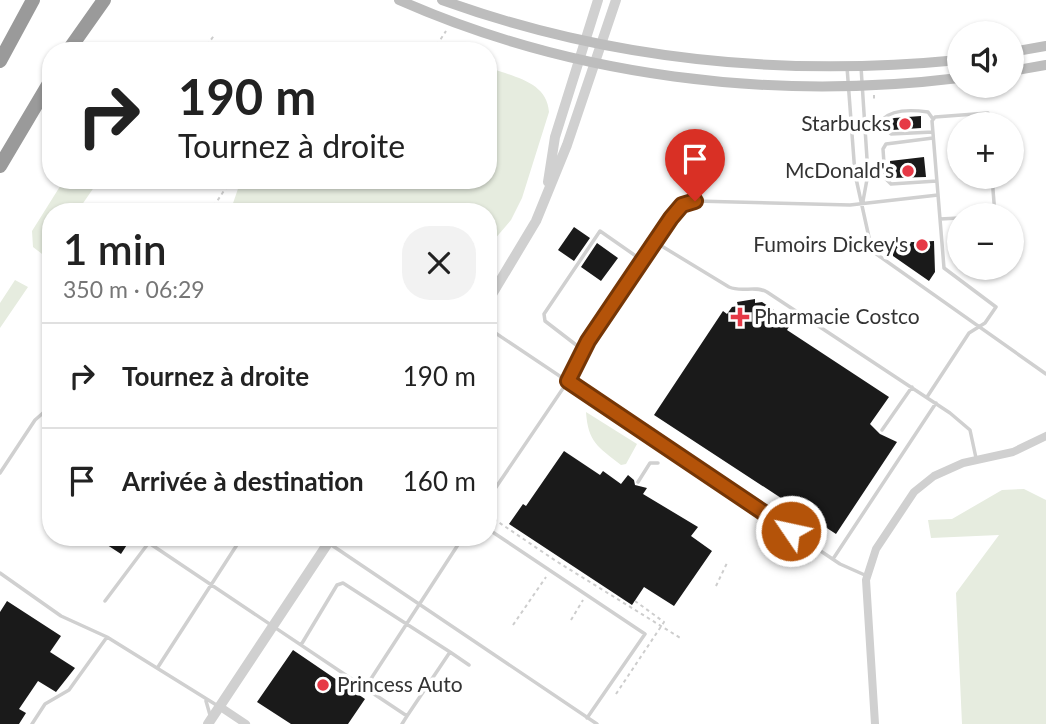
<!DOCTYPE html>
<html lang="fr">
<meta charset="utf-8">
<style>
:root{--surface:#fff;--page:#f2f2f2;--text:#222;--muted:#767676;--line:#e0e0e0}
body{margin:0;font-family:Lato,sans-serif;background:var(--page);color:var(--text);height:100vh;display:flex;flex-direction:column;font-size:26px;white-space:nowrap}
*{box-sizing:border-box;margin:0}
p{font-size:23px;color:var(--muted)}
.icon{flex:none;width:38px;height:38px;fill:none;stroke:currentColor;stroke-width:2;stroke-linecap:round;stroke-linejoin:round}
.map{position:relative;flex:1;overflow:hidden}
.details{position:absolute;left:42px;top:203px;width:455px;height:343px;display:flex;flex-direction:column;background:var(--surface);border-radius:28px;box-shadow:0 2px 5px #0004}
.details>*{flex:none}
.banner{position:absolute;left:42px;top:42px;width:455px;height:147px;border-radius:28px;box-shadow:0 2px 5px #0004;background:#fff;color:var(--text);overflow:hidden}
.controls{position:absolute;left:947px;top:21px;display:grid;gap:14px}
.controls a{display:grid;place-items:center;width:77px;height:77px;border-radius:50%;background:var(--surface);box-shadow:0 2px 5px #0004;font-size:35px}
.pin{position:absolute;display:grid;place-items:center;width:60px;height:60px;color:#fff;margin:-72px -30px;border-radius:50% 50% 50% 0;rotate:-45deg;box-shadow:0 0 7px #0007}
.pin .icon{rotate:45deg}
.me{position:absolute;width:77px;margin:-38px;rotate:304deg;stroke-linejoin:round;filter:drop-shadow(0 0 5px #0008)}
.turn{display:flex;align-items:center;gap:24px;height:147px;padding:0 21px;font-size:32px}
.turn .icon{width:91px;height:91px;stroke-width:2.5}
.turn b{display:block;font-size:49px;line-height:60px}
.round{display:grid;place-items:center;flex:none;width:74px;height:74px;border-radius:28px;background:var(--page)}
.summary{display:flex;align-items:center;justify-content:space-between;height:119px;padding:0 21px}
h1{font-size:42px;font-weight:600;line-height:52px}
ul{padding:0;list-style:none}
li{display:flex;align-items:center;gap:21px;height:105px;padding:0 21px;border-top:2px solid var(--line)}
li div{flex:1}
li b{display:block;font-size:26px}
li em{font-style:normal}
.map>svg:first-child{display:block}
</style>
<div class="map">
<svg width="1046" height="724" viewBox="0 0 1046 724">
<rect width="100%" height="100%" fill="#fff"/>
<path fill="#e6ecdf" d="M488,67C513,77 547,81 549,112L522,198L511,220L488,247V212H230L241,180H488Z
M64,180H99L77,212H51V250L46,257L33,247L32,231Z
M15,280L28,287L0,328V303Z
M586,412L637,444L626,464L621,465C598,447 588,442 586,412Z
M1024,489L1046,500V724H962L956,593L999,535L931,538L928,520L952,519L1002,490Z"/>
<path fill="#1a1a1a" d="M921,116V128L892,130L889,127L888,121L894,118Z
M924,157L926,177L891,178L890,161Z
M574,227L590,238L574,261L558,250Z
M934,241L935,272L929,281L893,256V243Z
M597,243L618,258L601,281L581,267Z
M755,299V303L762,302L792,322L787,330L889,397L870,424L880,434L897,442L836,534L654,415L723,311L727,314L732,307L738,306L737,302Z
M564,451L600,475L603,471L621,484L628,475L634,480L635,485L647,488L643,494L698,527L691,536L712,551L674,606L644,587L632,605L509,524L523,504L526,506Z
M95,537H132L121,554Z
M7,601L61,636L50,652L75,668L56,692L38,681L19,709L26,713L19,724H0V612Z
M293,650L365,699L348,724H291L257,702Z"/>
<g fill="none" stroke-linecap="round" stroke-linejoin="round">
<path stroke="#cdcdcd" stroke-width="2" stroke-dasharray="3.5 3.5" stroke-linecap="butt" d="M203,51L215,34
M433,51L446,31
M874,95V101
M210,212L231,180
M488,515L556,561L682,639
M716,586L727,563
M571,620L583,600
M513,625L546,577
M616,694L664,622L635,601"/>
<path stroke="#d0d0d0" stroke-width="3.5" d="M847,67L855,174L872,251L1046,374
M861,67L868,174L863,201
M933,119L928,112C914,110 893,109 883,119L885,129L891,134L933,132
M933,138L886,144L883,149L885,178L891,184L937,181
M992,177L995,215
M940,219L959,218
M655,242L729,287C742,293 755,285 767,292L950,413L970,430L976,458
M488,328L840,564L867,576
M584,351L545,321L544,314L600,231L643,261
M927,397L969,333L985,323L996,307L944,268L932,121L935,117L988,113L989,124
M882,430L912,387
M0,473L35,420L51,406
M638,482L650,463H658
M488,499L568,381L588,341L682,205L695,201L850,205L938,195
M488,529L645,634L587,718
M149,543L365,688L463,537
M330,544L597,724
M833,559L936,403
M0,573L61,616L107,637L218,706
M105,601L153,537
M301,645L337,585L343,583L450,652L407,716L365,688
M450,652L469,665
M158,667L242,537
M206,701L210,715
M32,724L45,704L69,690L107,637
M402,724L407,716"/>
<path stroke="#d0d0d0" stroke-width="8" d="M219,706L246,724
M875,724L866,580L876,549L914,492L934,476L963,463L1013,452L1046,436"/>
<path stroke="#d0d0d0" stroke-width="10" d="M548,182L555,137L598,0
M488,301L536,221L567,145L616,0
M208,724L332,537"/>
<path stroke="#bdbdbd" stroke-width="10" d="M399,0C573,77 772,101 959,78
M442,0C608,60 784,77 959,60
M1012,52L1046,46
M1012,71L1046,65"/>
<path stroke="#9a9a9a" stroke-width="14" d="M68,51L104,0
M0,61L33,0
M0,166L51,80"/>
</g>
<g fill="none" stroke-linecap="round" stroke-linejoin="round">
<g stroke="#753606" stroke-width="18">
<path id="route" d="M695,201L682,205L671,218L588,341L568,381L791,531"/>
</g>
<use href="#route" stroke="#b45309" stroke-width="12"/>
</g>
<g fill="#e63946" stroke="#fff" stroke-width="2.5">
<circle cx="905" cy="124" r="7"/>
<circle cx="908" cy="171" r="7"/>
<circle cx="922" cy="245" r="7"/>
<path d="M736.5 306.5h7v7h7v7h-7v7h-7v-7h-7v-7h7z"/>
<circle cx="323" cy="685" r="7"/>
</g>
<g text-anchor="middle" stroke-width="7" stroke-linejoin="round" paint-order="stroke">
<g font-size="21" fill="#333" stroke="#fff" text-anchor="end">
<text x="891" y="131">Starbucks</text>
<text x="894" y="178">McDonald's</text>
<text x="908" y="252">Fumoirs Dickey's</text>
<text x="754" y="324" text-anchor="start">Pharmacie Costco</text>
<text x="337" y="692" text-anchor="start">Princess Auto</text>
</g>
</g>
</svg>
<div class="controls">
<a><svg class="icon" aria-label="sound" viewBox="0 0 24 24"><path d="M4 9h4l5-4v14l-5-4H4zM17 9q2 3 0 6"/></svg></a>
<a>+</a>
<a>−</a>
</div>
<div class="pin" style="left:695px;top:201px;background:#d93025"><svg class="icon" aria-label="arrive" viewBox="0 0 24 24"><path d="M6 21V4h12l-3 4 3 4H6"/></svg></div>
<svg class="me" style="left:791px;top:531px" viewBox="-20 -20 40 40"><circle r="17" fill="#b45309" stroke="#fff" stroke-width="3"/><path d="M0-11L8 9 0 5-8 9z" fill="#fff"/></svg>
<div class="banner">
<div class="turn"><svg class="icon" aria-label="right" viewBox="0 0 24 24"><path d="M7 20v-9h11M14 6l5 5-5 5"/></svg><div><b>190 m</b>Tournez à droite</div></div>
</div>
<section class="details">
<div class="summary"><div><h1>1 min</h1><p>350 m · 06:29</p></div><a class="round"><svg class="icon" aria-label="close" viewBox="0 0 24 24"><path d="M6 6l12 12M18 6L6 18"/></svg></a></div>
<ul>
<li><svg class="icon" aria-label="right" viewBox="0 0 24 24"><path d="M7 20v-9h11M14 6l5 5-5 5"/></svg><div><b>Tournez à droite</b></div><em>190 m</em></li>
<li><svg class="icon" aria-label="arrive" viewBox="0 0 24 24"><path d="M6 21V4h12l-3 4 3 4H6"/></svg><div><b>Arrivée à destination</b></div><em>160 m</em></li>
</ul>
</section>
</div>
